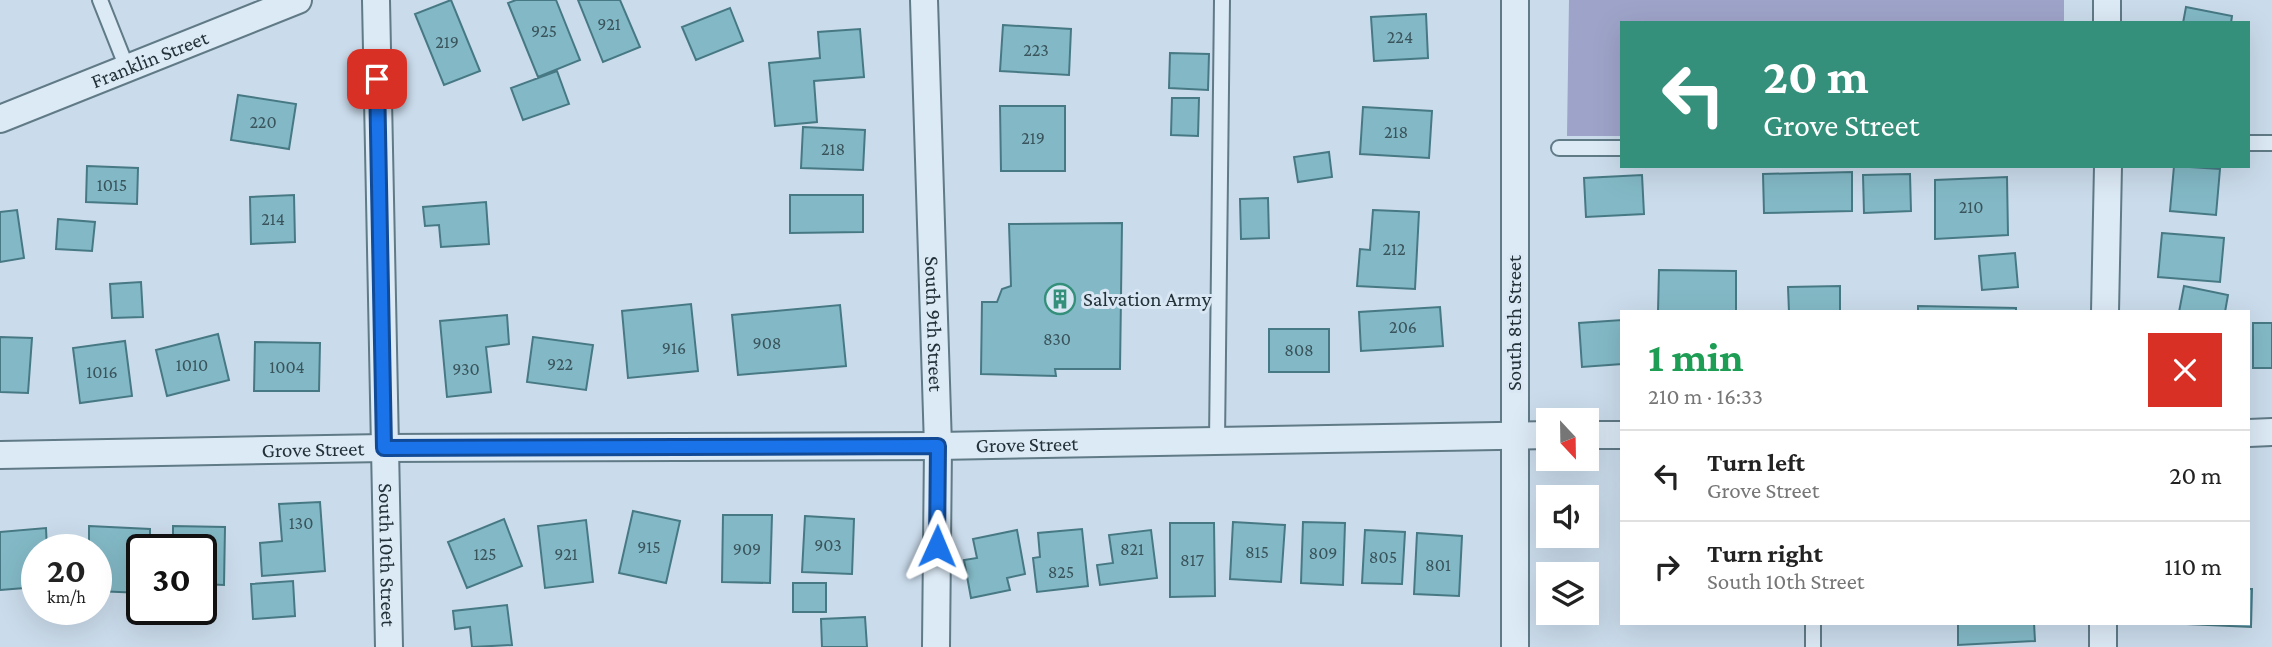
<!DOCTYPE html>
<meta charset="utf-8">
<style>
:root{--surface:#fff;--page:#f2f2f2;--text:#222;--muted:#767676;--line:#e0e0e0}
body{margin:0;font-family:"Crimson Pro",serif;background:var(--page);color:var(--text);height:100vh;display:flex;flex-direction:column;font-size:26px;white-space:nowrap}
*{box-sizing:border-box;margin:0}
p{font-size:23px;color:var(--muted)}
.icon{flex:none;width:38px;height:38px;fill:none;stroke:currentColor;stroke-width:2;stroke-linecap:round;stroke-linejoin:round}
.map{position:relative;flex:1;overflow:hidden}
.sheet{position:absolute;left:1620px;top:310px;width:630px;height:315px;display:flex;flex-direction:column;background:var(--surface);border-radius:0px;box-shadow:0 7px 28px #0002}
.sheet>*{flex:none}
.guide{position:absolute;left:1620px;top:21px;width:630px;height:147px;border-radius:0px;box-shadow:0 7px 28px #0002;background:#35907b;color:#fff;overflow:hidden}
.needle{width:46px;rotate:158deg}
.fabs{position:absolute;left:1536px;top:408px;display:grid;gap:14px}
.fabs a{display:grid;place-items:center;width:63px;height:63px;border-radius:0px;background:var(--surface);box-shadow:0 7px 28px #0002;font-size:35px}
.speed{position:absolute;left:21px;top:534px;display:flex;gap:14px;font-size:35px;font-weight:700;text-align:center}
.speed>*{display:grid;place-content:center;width:91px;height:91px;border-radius:50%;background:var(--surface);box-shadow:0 7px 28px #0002;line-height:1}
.speed small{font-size:18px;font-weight:400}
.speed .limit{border:4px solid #111;border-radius:10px;background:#fff;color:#111}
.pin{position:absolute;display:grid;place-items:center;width:60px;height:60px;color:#fff;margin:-30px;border-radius:14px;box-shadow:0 4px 10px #0006}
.me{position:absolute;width:77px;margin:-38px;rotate:1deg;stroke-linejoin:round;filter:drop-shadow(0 0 5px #0008)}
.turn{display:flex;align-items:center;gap:24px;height:147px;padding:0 28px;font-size:32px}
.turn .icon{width:91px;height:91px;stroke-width:2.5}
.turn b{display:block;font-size:49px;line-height:60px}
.round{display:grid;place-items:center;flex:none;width:74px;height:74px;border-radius:0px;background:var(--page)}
.headline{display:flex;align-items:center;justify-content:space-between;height:119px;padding:0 28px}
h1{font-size:42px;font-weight:700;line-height:52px;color:#1e9e55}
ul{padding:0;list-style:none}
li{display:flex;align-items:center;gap:21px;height:91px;padding:0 28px;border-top:2px solid var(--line)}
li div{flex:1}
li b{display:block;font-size:26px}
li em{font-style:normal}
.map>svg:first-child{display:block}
</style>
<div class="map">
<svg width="2272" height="647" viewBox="0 0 2272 647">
<rect width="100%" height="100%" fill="#cadbeb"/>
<path fill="#9ea3c9" d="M1569,0H2064V23H1622V136H1567Z"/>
<path fill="#83b9c6" stroke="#477984" stroke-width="2" d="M451,0L480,71L444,85L415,14Z
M516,0H556L580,60L538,77L508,3Z
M578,0H620L640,47L603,62Z
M2186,7L2232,16L2231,23H2183Z
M730,8L743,41L696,60L682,27Z
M1426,14L1428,58L1374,61L1371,17Z
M1003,25L1071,29L1069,75L1000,71Z
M860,29L864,77L814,81L817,122L775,126L769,63L820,58L818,32Z
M1170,53L1209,54L1208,90L1169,88Z
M557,71L569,104L523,120L511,88Z
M238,95L296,104L289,149L231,140Z
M1172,98H1199L1198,136L1171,135Z
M1000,106H1065V171H1001Z
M1363,107L1432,111L1429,158L1360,154Z
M803,127L865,130L863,170L801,168Z
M1329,152L1332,177L1298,182L1294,157Z
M87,166L138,168L137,204L86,202Z
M2174,166L2220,169L2216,215L2170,211Z
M1852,172V211L1764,213L1763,174Z
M1910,174L1911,211L1864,213L1863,175Z
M1642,175L1644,214L1586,217L1584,178Z
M2007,177L2008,235L1935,239V180Z
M294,195L295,242L251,244L250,197Z
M790,195H863V232L790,233Z
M1268,198L1269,238L1241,239L1240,199Z
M486,202L489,244L441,247L439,225L425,226L423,207Z
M17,210L24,258L0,262V212Z
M1373,210L1419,212L1415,289L1357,286L1360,249L1370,250Z
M58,219L95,222L92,251L56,249Z
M1122,223L1120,369H1055L1056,376L981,374L982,302H997L1002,289L1011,286L1009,224Z
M2162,233L2224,238L2220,282L2158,277Z
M2015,253L2018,287L1982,290L1979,256Z
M1659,270L1736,271V312H1658Z
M141,282L143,317L112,318L110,284Z
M1840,286V312H1789L1788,287Z
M2184,286L2228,295L2225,312H2179Z
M691,304L698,371L628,378L622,311Z
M840,305L846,366L738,375L732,315Z
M1918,306L2016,308V312H1918Z
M1440,307L1443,346L1361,351L1359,312Z
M507,315L509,344L486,347L491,392L447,397L440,321Z
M1622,320V364L1582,367L1579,323Z
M2253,323H2272V368H2253Z
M1269,329H1329V372H1269Z
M218,334L229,380L167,396L156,350Z
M0,337L32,338L28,393L0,392Z
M533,337L593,345L586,390L527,382Z
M125,341L132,396L80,403L73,348Z
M255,342L320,343L319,391H254Z
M320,502L325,571L262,576L260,543L282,541L279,504Z
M633,511L680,521L666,583L619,573Z
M723,515H772L770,583L722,582Z
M805,516L854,519L852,574L802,572Z
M504,519L522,566L467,588L448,542Z
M586,520L593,582L545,588L538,526Z
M1233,522L1285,525L1281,582L1230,579Z
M1303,522L1345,523L1343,585L1301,583Z
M1170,523H1214L1215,596L1170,597Z
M89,526L150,529V550H142V593L96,591V550H89Z
M173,526L225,527L224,585L201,584V550H173Z
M46,528L47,550H37V587L0,590V532Z
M1082,529L1088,586L1037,592L1033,558L1040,557L1038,533Z
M1017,530L1025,574L1007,578L1010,590L971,598L964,560L977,558L973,539Z
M1151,530L1157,578L1100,585L1097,565L1113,563L1109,535Z
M1365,530L1405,532L1402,584L1362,583Z
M1417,533L1462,536L1459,596L1414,594Z
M293,581L295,616L253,619L251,584Z
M793,583H826V612H793Z
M2249,589H2252L2251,627L2186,624L2249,623Z
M507,605L512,645L472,647L470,627L455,629L453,611Z
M865,617L867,647H822L821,619Z
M1958,623H2034L2035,641L1958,645Z"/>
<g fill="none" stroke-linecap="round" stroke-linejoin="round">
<g stroke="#607a86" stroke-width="18">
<path id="lane" d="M100,0L127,68
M2249,143H2272
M1559,148H1622
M1217,441L1222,0
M1813,647V623"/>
</g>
<g stroke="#607a86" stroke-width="30">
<g id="street">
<path id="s1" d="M376,0L389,647"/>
<path id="s2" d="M924,0L938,446L936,647"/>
<path d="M1515,0V647"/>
<path d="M2107,0V23"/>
<path id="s3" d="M0,119L298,0"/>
<path d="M2105,312L2108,166"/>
<path d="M2249,433L2272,432"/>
<path d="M1587,435H1622"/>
<path id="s4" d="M0,455L384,448L938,446L1549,435"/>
<path d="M2103,647V623"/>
</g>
</g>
<use href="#lane" stroke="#dceaf6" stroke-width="14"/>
<use href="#street" stroke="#dceaf6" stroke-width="26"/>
</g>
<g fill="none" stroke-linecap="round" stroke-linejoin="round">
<g stroke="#114b97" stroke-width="18">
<path id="route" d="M377,79L384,448L938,446L937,546"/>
</g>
<use href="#route" stroke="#1a73e8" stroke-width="12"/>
</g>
<defs>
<g id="building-ring" transform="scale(1.575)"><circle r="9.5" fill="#d9e6f3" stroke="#35907b" stroke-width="1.5"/><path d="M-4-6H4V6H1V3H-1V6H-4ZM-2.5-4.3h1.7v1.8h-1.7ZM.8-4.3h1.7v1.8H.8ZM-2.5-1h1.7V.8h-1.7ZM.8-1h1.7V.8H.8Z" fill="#35907b"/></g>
</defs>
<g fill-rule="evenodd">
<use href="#building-ring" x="1060" y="299"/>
</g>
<g text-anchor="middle" stroke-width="6" stroke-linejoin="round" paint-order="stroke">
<g font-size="18" fill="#3a545c">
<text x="609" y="30">921</text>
<text x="544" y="37">925</text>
<text x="1400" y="43">224</text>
<text x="447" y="48">219</text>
<text x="1036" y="56">223</text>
<text x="263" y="128">220</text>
<text x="1396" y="138">218</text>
<text x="1033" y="144">219</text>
<text x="833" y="155">218</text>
<text x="112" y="191">1015</text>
<text x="1971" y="213">210</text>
<text x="273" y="225">214</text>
<text x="1394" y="255">212</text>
<text x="1403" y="333">206</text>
<text x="1057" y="345">830</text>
<text x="767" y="349">908</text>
<text x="674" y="354">916</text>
<text x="1299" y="356">808</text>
<text x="560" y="370">922</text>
<text x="192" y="371">1010</text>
<text x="287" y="373">1004</text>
<text x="466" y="375">930</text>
<text x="102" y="378">1016</text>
<text x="301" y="529">130</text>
<text x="828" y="551">903</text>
<text x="649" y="553">915</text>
<text x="747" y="555">909</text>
<text x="1132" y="555">821</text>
<text x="1257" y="558">815</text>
<text x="1323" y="559">809</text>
<text x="485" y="560">125</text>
<text x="566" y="560">921</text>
<text x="1383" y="563">805</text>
<text x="1192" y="566">817</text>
<text x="1438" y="571">801</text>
<text x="1061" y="578">825</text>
</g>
<g font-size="21" fill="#223238" stroke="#d9e6f3">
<text dy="7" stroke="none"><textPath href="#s3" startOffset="161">Franklin Street</textPath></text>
<text dy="7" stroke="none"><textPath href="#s2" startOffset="324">South 9th Street</textPath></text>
<text transform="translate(1514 323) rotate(-90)" y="7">South 8th Street</text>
<text dy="7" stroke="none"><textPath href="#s4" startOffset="1027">Grove Street</textPath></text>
<text dy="7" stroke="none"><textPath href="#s4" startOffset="313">Grove Street</textPath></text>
<text dy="7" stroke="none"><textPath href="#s1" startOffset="555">South 10th Street</textPath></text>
</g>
<g font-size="21" fill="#223238" stroke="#d9e6f3" text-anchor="start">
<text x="1083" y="306">Salvation Army</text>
</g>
</g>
</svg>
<div class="fabs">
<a><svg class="needle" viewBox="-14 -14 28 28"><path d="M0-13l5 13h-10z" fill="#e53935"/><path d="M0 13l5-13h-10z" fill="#767676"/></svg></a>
<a><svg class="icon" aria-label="sound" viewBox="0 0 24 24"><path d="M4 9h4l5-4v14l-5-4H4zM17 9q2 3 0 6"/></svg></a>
<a><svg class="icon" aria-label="layers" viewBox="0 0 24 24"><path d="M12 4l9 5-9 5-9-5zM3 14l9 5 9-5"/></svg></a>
</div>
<div class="speed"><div>20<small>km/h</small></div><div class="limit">30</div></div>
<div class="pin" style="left:377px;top:79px;background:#d93025"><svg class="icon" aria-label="arrive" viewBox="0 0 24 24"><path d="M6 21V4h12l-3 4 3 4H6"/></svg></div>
<svg class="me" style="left:937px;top:546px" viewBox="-20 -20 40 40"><path d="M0-17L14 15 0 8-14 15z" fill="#1a73e8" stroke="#fff" stroke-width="4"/></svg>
<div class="guide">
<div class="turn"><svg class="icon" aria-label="left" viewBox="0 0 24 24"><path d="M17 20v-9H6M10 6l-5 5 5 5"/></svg><div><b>20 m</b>Grove Street</div></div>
</div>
<section class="sheet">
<div class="headline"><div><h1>1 min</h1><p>210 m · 16:33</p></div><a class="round" style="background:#d93025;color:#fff"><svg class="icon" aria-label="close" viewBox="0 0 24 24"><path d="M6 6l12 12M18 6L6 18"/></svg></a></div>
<ul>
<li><svg class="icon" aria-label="left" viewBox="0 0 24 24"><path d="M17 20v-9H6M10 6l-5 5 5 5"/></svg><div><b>Turn left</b><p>Grove Street</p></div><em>20 m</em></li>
<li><svg class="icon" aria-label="right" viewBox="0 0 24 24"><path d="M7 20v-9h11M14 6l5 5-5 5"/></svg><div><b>Turn right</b><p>South 10th Street</p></div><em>110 m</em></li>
</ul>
</section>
</div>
